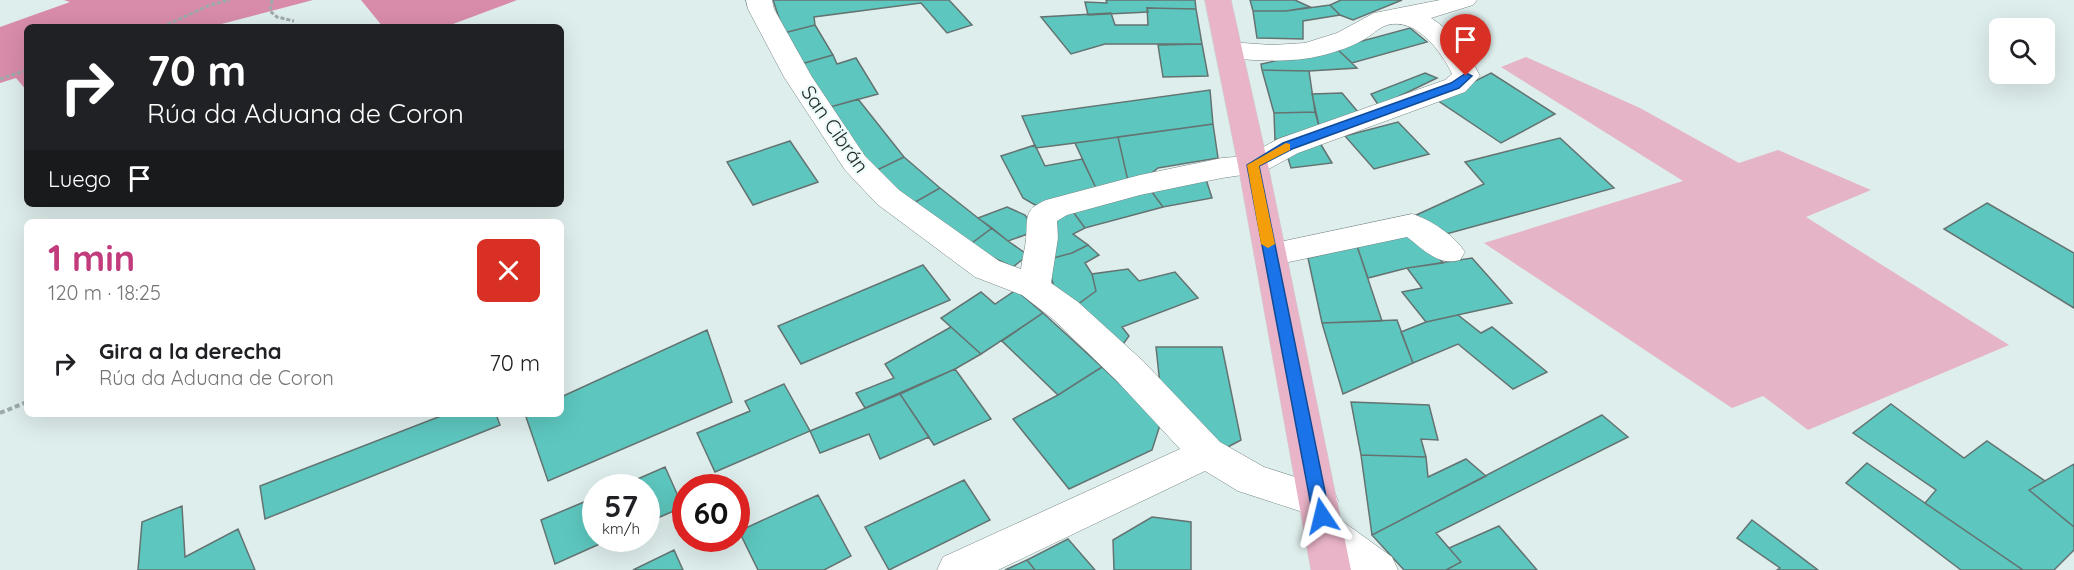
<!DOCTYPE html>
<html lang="es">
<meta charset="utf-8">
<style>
:root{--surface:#fff;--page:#f2f2f2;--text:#202124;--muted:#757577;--accent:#c23b7c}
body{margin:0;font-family:Quicksand,sans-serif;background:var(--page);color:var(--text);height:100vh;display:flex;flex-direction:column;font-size:22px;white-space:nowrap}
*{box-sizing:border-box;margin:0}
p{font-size:20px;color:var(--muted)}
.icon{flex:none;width:33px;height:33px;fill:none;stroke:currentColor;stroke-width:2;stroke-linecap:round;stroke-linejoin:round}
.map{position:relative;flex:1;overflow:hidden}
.sheet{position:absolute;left:24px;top:219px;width:540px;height:198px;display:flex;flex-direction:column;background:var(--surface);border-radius:9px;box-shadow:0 6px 24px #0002}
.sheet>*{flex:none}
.top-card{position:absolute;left:24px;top:24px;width:540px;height:183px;border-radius:9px;box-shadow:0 6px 24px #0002;background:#202124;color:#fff;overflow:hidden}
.controls{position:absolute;left:1989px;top:18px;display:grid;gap:12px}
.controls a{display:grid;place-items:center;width:66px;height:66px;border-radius:9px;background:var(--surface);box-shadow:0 6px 24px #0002;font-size:30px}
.speed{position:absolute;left:582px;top:474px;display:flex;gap:12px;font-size:30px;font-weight:700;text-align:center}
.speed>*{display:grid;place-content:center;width:78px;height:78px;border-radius:50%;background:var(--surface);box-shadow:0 6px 24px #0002;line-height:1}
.speed small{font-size:15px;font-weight:400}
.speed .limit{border:9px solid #d22;background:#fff;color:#111}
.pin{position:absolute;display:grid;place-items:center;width:51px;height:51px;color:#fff;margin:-62px -26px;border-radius:50% 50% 50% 0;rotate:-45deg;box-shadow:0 0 6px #0007}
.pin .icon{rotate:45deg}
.me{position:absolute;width:66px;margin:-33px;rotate:350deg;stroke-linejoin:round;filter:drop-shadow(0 0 4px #0008)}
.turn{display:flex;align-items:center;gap:21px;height:126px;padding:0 24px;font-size:27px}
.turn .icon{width:78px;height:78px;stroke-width:2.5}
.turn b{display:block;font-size:42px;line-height:51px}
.then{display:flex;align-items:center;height:57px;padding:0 24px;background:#0003;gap:12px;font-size:22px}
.round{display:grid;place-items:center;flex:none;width:63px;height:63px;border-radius:9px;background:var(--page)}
.overview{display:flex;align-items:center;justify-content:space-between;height:102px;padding:0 24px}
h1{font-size:36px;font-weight:700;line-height:45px;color:var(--accent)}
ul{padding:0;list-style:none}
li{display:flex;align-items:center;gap:18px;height:84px;padding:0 24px}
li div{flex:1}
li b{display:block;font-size:22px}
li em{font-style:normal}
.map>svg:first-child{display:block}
</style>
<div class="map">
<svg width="2074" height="570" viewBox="0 0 2074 570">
<rect width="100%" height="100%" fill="#deeeec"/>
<path fill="#e5b4c6" d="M1526,57L1640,108L1739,163L1778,150L1871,190L1806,217L2009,345L1808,430L1763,396L1732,408L1484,243L1683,181L1501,67Z"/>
<path fill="#d88caa" d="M64,0H313L210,27H27V91L16,78L0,83V27L70,2Z
M361,0H517L445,27H383Z"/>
<path fill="#5dc7bf" stroke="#647371" stroke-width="1.5" d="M773,0H949L972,25L947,33L921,3L814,17L815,25L784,33Z
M1106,0H1195L1196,9L1147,8L1148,12L1088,15L1085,2L1107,3Z
M1250,0H1295L1310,7L1286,11H1253Z
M1341,0H1402L1353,20L1340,15L1330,5Z
M1330,5L1340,15L1303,21V39L1257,38L1253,11H1286Z
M1147,8L1196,9L1202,44H1105L1071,54L1041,17L1111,13L1115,25H1148Z
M815,25L833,55L801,64L784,33Z
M1410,28L1427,42L1352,63L1336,48Z
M1202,44L1208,76L1163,77L1158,45Z
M1336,48L1357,68L1309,71L1262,70L1261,64Z
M833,55L837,64L856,58L878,94L827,108L801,64Z
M1262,70L1309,71L1315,112L1274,113Z
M1425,73L1437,78L1379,106L1371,94Z
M1491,73L1555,114L1501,143L1437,100Z
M1210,90L1213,124L1075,143L1036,148L1022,116Z
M1342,93L1358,112L1319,126L1312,94Z
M858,99L904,157L873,172L827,108Z
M1315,112L1319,126L1275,140L1274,113Z
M1398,122L1429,154L1374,169L1345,136Z
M1213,124L1218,158L1158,168L1148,176L1128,181L1118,137Z
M1118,137L1128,181L1096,188L1075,143Z
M1560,138L1614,188L1439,236L1412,217L1484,184L1465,162Z
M790,141L818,182L753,205L727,162Z
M1320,143L1332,163L1291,168L1287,155Z
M1035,145L1045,166L1082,159L1096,188L1051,203L1035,205L1023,198L1001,156Z
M904,157L940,188L910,205L873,172Z
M1205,176L1212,198L1163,207L1149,188Z
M940,188L978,218L992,228L968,246L910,205Z
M1149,188L1163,207L1085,228L1071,209Z
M1987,203L2074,253V308L1944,229Z
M1007,207L1025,215L1036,231L1008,241L978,218Z
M1071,209L1085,228L1073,234L1088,245L1072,253L1046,260L1050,218Z
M992,228L1008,241L1028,255L1013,267L968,246Z
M1412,234L1433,250L1443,263L1407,268L1368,278L1357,246Z
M1088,245L1099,255L1085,263L1092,274L1096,291L1074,307L1057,297L1046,260L1072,253Z
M1357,246L1382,321L1322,323L1308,258Z
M1472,258L1512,303L1426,322L1402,292L1422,288L1407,268Z
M923,265L950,300L801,364L778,326Z
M1128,269L1139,281L1175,272L1198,298L1122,327L1129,336L1121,347L1074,307L1096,291L1092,274Z
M1016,290L1043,313L981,354L941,318L981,292L995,304Z
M1043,313L1102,367L1058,395L1002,341Z
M1458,315L1481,333L1492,327L1547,372L1513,389L1458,344L1413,363L1401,332L1426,322Z
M1397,320L1413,363L1343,394L1322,323Z
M951,327L981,354L955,369L865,408L856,393L894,378L885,364Z
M707,330L732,402L548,481L525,414H561V397Z
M1156,347H1222L1241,440L1224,449L1161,394Z
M1102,367L1161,422L1152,450L1069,489L1013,419L1058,395Z
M955,369L991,419L934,445L900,394Z
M784,384L810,431L715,472L697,433L750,411L745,401Z
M900,394L929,437L880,459L869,434L820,453L810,431Z
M1351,402L1429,405L1438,440L1421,439L1426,457L1361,455Z
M1891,404L1964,458L1987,441L2045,481L2029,490L2074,527V550L2054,570H2023L1925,503L1936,490L1853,433Z
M446,414H496L500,425L265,519L260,486Z
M1602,415L1628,437L1436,533L1461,562L1446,570H1404L1372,535Z
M1361,455L1426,457L1428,477L1466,459L1486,476L1372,535Z
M1867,463L1925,503L2023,570H1961L1846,483Z
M2074,464V527L2029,490Z
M665,467L683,507L646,523V488H617Z
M964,480L990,520L889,570L865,527Z
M818,495L851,556L824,570H758L739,531Z
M596,497V538H613L555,564L541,520Z
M182,506L185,557L238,529L255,570H138L142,522Z
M1152,517L1191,522V570H1114L1113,540Z
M1752,520L1818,570H1777L1780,568L1737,538Z
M1499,526L1537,570H1446L1461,562L1449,548Z
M1068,539L1095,570H1035L1027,560Z
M674,550L683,570H633Z
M1027,560L1035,570H1005Z"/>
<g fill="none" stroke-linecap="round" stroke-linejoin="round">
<g stroke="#768583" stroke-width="1">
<path id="minor" d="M746,0H772L774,9L812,77L865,156L899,190L999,261L1021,269C1022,259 1025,249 1026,240C1028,217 1023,210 1046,200L1140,175L1222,158L1247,156L1278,139L1445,80L1452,74C1442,52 1416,17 1387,25C1378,28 1371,36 1363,40C1351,47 1338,51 1324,55C1292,63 1261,61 1228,58L1219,56L1215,50L1219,44L1228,42L1272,45L1305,43L1337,33L1374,13L1440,0H1477L1473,5L1431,18C1453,32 1468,52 1480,76L1465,92L1298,153L1263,172L1222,178L1140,195L1067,215L1057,221L1058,238L1051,283L1078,302L1143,361L1220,442L1264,467L1333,489L1338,501L1333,513L1328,514L1338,518L1392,557L1398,570H1347L1310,542L1304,530L1310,518L1315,516L1238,491L1205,471L998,570H937L943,557L1180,449L1117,381L1054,320L1022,295L975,277L877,204L845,170L784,77L748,9Z
M1412,214C1430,219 1455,236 1465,252L1460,260C1438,266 1424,250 1407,237L1270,266L1259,263L1254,255L1259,247L1270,244Z"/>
</g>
<g stroke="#cbcccc" stroke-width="1">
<path id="major" d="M1205,0H1231L1268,165L1351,570H1311L1238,165Z"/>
</g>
<path stroke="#9eaaa9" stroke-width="3" stroke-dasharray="4 2" stroke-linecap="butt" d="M272,0L270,11L277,17L294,21
M162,27L210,5L230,0
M0,79L27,70"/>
<path stroke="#9eaaa9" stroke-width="4" stroke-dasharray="5 3" stroke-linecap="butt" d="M0,413L27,402"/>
<use href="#minor" fill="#fff" fill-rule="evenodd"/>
<use href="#major" fill="#e9b3c8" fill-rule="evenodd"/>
</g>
<path fill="#1a73e8" stroke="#114b97" stroke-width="1.5" d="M1466,73L1472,76L1459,88L1292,149L1259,166L1330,516L1327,521L1322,523L1316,521L1313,516L1247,165L1283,143L1451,83Z"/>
<path fill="#f59e0b" d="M1286,143L1290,144V150L1259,166L1275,244L1268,248L1261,244L1247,165Z"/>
<g text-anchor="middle" stroke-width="4.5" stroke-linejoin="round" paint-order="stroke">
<g font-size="20" fill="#262c2b" stroke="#ebfbf9">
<text transform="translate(835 129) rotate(55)" y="7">San Cibrán</text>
</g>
</g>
</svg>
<div class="controls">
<a><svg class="icon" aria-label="search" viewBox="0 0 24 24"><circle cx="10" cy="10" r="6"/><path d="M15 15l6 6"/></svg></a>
</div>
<div class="speed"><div>57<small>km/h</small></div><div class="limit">60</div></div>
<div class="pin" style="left:1466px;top:76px;background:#d93025"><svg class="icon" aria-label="arrive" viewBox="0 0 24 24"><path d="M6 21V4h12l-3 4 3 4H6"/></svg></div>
<svg class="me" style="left:1322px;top:516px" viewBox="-20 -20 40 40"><path d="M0-17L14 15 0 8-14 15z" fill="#1a73e8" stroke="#fff" stroke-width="4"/></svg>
<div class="top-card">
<div class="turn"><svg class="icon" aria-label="right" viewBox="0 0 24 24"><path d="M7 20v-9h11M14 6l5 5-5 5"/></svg><div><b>70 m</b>Rúa da Aduana de Coron</div></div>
<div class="then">Luego<svg class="icon" aria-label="arrive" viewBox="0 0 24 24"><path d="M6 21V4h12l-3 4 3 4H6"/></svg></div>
</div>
<section class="sheet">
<div class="overview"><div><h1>1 min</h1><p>120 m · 18:25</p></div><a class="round" style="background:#d93025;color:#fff"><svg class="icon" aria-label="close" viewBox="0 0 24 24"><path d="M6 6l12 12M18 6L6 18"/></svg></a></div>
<ul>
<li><svg class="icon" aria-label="right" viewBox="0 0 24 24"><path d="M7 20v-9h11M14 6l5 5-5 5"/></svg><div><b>Gira a la derecha</b><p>Rúa da Aduana de Coron</p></div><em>70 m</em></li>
</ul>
</section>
</div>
